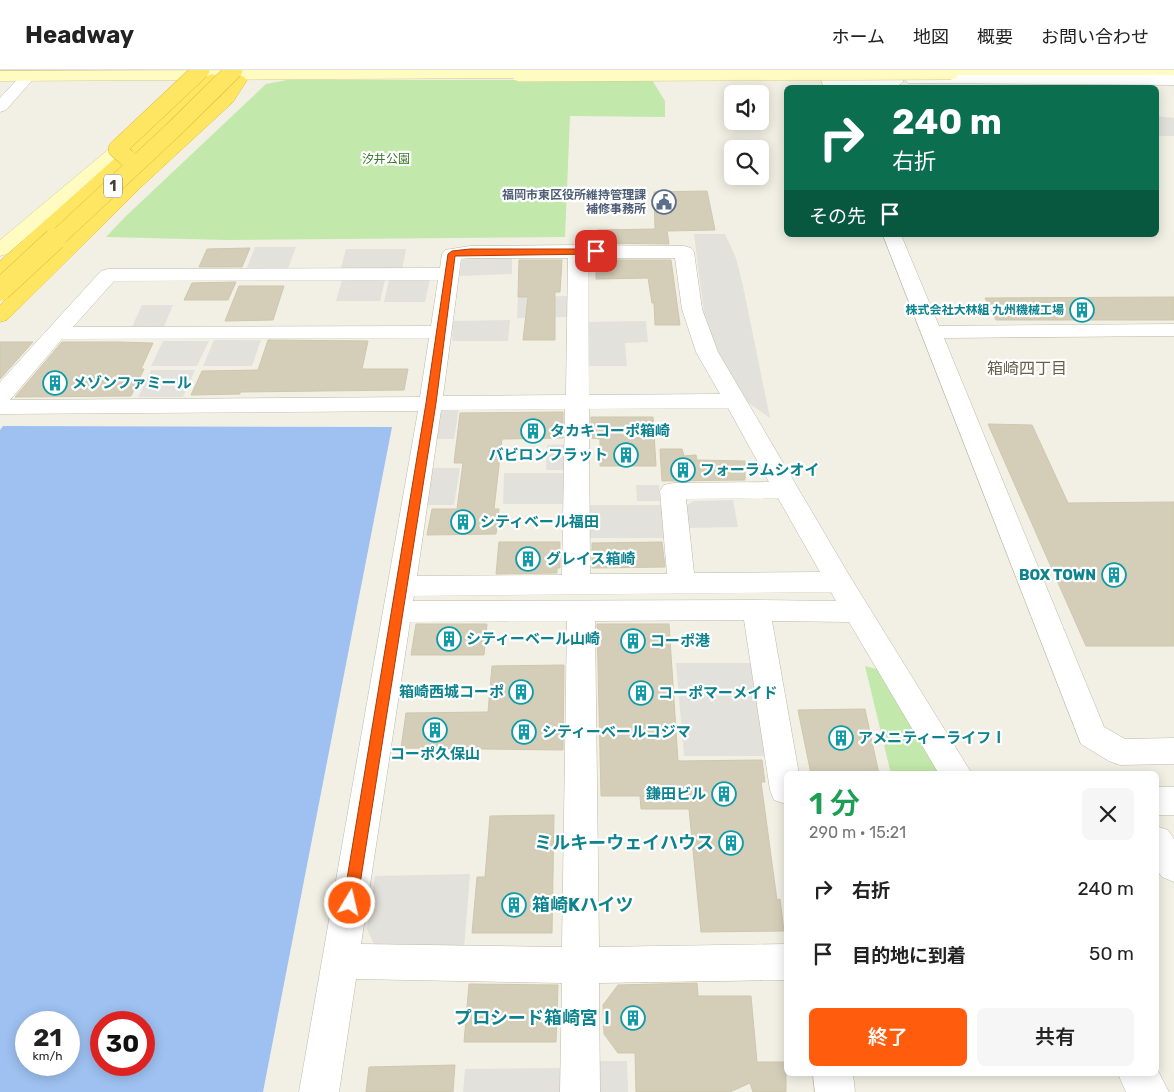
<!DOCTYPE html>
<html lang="ja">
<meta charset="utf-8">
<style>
:root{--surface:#fff;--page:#f6f6f6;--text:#222;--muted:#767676;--line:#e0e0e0;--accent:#ff5c0e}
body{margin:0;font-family:Rubik,"Noto Sans JP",sans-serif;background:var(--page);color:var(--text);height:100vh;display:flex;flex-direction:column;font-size:19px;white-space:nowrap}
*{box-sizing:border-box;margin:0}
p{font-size:16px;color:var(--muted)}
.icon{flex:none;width:28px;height:28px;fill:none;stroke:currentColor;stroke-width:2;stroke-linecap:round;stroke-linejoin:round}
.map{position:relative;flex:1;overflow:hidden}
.panel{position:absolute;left:784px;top:701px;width:375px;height:305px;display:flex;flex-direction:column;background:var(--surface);border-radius:8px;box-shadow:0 2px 12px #0003}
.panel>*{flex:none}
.banner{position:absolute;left:784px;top:15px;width:375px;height:152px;border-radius:8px;box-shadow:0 2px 12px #0003;background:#0b6e4f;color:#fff;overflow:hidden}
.controls{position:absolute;left:724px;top:15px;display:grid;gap:10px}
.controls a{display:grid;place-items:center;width:45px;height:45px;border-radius:8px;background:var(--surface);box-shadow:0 2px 12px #0003;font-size:25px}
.speed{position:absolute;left:15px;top:941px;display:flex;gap:10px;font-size:25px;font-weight:700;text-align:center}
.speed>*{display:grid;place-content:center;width:65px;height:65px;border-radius:50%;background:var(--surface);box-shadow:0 2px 12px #0003;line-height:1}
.speed small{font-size:12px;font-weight:400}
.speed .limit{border:8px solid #d22;background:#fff;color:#111}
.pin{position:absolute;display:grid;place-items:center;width:42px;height:42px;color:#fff;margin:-21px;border-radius:10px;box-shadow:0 2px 8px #0006}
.me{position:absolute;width:55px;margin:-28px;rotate:9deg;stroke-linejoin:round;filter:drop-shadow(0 0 4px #0008)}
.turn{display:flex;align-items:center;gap:18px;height:105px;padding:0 25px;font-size:22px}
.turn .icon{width:65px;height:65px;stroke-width:2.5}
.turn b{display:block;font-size:35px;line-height:42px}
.then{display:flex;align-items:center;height:48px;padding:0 25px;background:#0003;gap:10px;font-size:19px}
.round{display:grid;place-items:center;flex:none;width:52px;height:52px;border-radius:8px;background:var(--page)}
.headline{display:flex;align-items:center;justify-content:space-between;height:85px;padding:0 25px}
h1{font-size:30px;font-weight:600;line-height:38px;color:#1e9e55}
.primary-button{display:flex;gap:10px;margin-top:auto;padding:10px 25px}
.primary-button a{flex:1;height:58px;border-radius:8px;background:var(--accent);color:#fff;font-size:20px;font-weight:600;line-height:58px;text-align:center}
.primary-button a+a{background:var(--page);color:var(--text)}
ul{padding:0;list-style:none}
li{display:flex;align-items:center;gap:15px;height:65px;padding:0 25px}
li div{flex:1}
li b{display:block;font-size:19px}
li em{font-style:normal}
header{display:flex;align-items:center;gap:30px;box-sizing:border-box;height:70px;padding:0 25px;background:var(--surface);border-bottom:1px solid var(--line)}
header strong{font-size:24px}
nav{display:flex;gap:28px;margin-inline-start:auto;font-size:18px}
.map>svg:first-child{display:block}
</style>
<header>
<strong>Headway</strong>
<nav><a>ホーム</a><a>地図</a><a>概要</a><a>お問い合わせ</a></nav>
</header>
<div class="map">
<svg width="1174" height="1022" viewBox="0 0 1174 1022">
<rect width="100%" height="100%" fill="#f2f0e4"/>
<path fill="#c2e8ab" d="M287,10H652L665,31V47L570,46L565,167L227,170L106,167L125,147L266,14Z
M865,596L880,600L942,704H891Z"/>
<path fill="#e3e1dc" d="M1156,46L1174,48V66H1156Z
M694,164H725L736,188L743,216L770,348L743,329L714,276L705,251Z
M255,177H296L287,201L245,202Z
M346,179H406L402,201H340Z
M512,187V204L460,206L462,188Z
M430,209L425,232H384L389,210Z
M342,210H385L380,231H336Z
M571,226V247L517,248L518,227Z
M142,235H173L163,259H131Z
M510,250L508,271H452L453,251Z
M646,251L648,272L625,273L627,296H587V252Z
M214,270H261L252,296H203Z
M163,271H209L197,296H151Z
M151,300H195L183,327H138Z
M441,338H459L454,369H436Z
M571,374L570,400H546L547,375Z
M433,398H460L454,435H427Z
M504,403H571L570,434H503Z
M636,415H659L660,431H637Z
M733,430L738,457L688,458L685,436L694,431Z
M589,435H664L667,468H589Z
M676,593H752L766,686H684Z
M470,804L464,879L376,878L367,859L375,806Z
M593,991H627L628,1022H593Z
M566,998V1022H463L465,999Z"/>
<path fill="#9ec1f1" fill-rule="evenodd" d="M3,356L392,357L263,1022H0V360ZM26,952H69V995H26ZM101,952H144V995H101Z"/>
<path fill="#d4ceb9" stroke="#cfc7ac" d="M707,121L715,160L667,161L669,174L597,173V160L655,159L654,122Z
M250,178L242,197H199L207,179Z
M519,190H562L560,222H555V270H523L528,227H518Z
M596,190H671L680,255H655L654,233H652L648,208L596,209Z
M236,212L228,230H184L192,213Z
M239,216H284L273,250L225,251Z
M1174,227V250H996L985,228Z
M268,270L368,271L362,299H408L404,320L240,322V324L191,325L202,301L258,300Z
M0,272H33L0,309Z
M62,272H117L153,273L141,299H144L131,326L15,327Z
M563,342V368L502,369L494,439H499L496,464L427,465L432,439H457L463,393H454L460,343Z
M591,347H653L656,396H600V369L591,368Z
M988,354L1032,355L1068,433L1174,432V576H1086Z
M660,379H682L684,386L696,385L697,390L745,391V410L662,411Z
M499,472H560V498H557V503L496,504Z
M662,472L665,497L592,498V473Z
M416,554H487L484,585H411Z
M597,554H669L678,691L762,690L765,712H761L777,830L780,829L784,861L701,862L689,739H641L640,726H601Z
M564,595L563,680L401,678L406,643L488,642L492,596Z
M865,639L879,704H811L798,640Z
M554,745L552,863H472L477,807H485L490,746Z
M697,913L698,926H751L757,992H786V1022H753L750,1013L730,1022H636L635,983H618L604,964L603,935L618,915Z
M469,914L558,915L556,972H464Z
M455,995L453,1022H366L369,997Z"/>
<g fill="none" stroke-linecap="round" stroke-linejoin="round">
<g stroke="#bebaa6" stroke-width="1">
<path id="street" d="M28,1L33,3L36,6L6,40L0,42V28L23,3Z
M829,5H895L900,7L904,11L901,14L896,16L838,15L839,18H824L821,10L824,7Z
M913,5H1174V15L908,13L905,10L908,7Z
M883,165H901L939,256L1174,254V266L944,268L1104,657L1125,669L1174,668V694L1120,695L1109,691L1081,674Z
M578,175L684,176L691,178L694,182L702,239L718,282L849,505L972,704H939L849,552L772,551L799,704H786V734L774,730L770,720L744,550L595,551L599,877L786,874V910L599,913L600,1022H560L562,913L356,909L339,1022H299L418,341L0,344V312L101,201L108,199L440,198L442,184L445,180L470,176ZM470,188H568L566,325L443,326L461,189ZM588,188H675L682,239L696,282L720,324L589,325ZM438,210L431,256L73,257L114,211ZM429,268L420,327L10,330L62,269ZM728,338L769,412L673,413L664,415L660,421L667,504H590L589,339ZM565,339L562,505L417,506L441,340ZM778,428L820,502L694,503L686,429ZM831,522L836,531L756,530L413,531L414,526ZM567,551L562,877L361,874L410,552Z
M1156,717H1174V745H1156Z
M1156,756L1168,760L1174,769V812L1162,807L1156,799Z
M1156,997L1169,1022H1126L1118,1004H1156Z
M813,1004H853L855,1022H815Z"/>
</g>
<g stroke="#d4ce92" stroke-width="1">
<path id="secondary" d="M258,0H525L528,3L525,6L520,8L0,11V1Z
M944,0H1174V5H951L946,4Z
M140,56L146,58L148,61L146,64L7,184L0,186V170L134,58Z"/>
</g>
<g stroke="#e0be30" stroke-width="1">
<path id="highway" d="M212,4L217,6L220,9L217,12L7,206L0,208V191L207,6Z
M239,5L244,7L247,10L233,32L141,117L7,250L0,252V235L129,109L221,26L234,7Z"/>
</g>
<use href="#street" fill="#fff" fill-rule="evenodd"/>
<use href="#secondary" fill="#fffbc1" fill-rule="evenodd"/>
<use href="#highway" fill="#ffe662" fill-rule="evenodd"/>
<g stroke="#d4ce92" stroke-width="18" stroke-linecap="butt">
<path id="secondary-bridge" d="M520,3L951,1"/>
</g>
<g stroke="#e0be30" stroke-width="18" stroke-linecap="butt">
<path id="highway-bridge-far1" d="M127,88L117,79L201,0
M54,171L172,61L234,0"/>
</g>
<g stroke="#e0be30" stroke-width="23" stroke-linecap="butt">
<path id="highway-bridge" d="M0,220L55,169"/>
</g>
<use href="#secondary-bridge" stroke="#fffbc1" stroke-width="17"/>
<use href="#highway-bridge-far1" stroke="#ffe662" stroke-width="17"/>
<use href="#highway-bridge" stroke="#ffe662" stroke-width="22"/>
</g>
<path fill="#ff5c0e" stroke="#a63c09" d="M470,179H596L600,181L596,184L455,186L436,333L357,833L355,838L350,840L345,838L343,833L426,333L448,184L452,181Z"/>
<defs>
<g id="civic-ring" transform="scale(1.25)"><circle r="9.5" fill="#fff" stroke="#5c6f8a" stroke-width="1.5"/><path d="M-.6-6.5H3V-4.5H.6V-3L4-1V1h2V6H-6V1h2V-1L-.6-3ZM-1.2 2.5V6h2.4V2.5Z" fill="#5c6f8a"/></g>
<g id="building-ring" transform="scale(1.25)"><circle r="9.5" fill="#fff" stroke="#0f9aa8" stroke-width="1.5"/><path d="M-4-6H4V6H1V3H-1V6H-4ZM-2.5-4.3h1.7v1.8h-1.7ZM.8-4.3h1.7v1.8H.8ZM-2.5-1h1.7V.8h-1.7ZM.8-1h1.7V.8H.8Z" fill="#0f9aa8"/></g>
</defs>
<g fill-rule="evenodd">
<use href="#civic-ring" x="664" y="132"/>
<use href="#building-ring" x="1082" y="240"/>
<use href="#building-ring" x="55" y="313"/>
<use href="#building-ring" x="533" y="361"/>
<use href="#building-ring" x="626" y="385"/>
<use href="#building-ring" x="683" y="400"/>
<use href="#building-ring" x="463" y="452"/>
<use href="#building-ring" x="528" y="489"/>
<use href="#building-ring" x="1114" y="505"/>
<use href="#building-ring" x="449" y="569"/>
<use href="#building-ring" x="633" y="571"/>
<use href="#building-ring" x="521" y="622"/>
<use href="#building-ring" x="641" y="623"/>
<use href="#building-ring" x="435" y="660"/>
<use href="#building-ring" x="524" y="662"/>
<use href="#building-ring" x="841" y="668"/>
<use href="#building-ring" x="724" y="724"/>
<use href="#building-ring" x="731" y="773"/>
<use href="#building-ring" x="514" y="835"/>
<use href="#building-ring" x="633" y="948"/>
</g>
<g text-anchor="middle" stroke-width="4.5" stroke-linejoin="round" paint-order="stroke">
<g font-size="12" fill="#377726" stroke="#fff">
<text x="386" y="93">汐井公園</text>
</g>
<g font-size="12" font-weight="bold" fill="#4e5e75" stroke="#fff" text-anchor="end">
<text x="646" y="129">福岡市東区役所維持管理課<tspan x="646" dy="14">補修事務所</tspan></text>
</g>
<g font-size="12" font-weight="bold" fill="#0d838f" stroke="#fff" text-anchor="end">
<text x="1064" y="244">株式会社大林組 九州機械工場</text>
</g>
<rect fill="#fff" stroke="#7c7a71" stroke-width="1" x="104" y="104.5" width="18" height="23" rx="4"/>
<g font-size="14" font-weight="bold" fill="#444134">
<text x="113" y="121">1</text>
</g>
<g font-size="15" font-weight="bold" fill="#0d838f" stroke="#fff" text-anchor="start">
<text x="72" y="318">メゾンファミール</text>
<text x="550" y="366">タカキコーポ箱崎</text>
<text x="608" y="390" text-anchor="end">バビロンフラット</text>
<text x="700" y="405">フォーラムシオイ</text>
<text x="480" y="457">シティベール福田</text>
<text x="546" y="494">グレイス箱崎</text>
<text x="1096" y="510" text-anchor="end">BOX TOWN</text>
<text x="466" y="574">シティーベール山崎</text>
<text x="650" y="576">コーポ港</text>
<text x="504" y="627" text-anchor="end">箱崎西城コーポ</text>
<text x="658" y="628">コーポマーメイド</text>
<text x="542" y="667">シティーベールコジマ</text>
<text x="858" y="673">アメニティーライフⅠ</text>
<text x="435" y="689" text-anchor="middle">コーポ久保山</text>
<text x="706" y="729" text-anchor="end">鎌田ビル</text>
</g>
<g font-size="16" fill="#67614b" stroke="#fff">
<text x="1027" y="304">箱崎四丁目</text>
</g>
<g font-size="18" font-weight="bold" fill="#0d838f" stroke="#fff" text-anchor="end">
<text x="714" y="779">ミルキーウェイハウス</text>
<text x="532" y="841" text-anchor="start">箱崎Kハイツ</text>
<text x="616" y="954">プロシード箱崎宮Ⅰ</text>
</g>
</g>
</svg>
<div class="controls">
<a><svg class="icon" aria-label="sound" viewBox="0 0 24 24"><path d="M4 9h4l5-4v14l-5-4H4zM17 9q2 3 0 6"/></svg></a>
<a><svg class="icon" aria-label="search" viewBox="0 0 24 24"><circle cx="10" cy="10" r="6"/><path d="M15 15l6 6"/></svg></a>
</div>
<div class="speed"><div>21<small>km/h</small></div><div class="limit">30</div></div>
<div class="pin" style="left:596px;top:181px;background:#d93025"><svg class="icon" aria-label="arrive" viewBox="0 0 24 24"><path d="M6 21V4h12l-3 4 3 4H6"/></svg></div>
<svg class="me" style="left:350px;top:833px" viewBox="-20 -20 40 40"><circle r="17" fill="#ff5c0e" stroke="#fff" stroke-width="3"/><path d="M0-11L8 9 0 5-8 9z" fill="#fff"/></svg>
<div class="banner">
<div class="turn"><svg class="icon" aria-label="right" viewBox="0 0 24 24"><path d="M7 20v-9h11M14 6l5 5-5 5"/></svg><div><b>240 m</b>右折</div></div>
<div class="then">その先<svg class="icon" aria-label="arrive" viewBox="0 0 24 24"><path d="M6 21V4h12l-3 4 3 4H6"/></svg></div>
</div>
<section class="panel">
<div class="headline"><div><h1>1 分</h1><p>290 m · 15:21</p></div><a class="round"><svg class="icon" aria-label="close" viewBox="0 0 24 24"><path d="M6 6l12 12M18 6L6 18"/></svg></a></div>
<ul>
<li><svg class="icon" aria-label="right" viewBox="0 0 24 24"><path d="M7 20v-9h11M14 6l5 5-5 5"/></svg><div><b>右折</b></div><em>240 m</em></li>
<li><svg class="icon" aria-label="arrive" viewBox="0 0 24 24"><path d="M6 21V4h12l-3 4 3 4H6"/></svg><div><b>目的地に到着</b></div><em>50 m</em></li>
</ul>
<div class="primary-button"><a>終了</a><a>共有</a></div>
</section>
</div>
